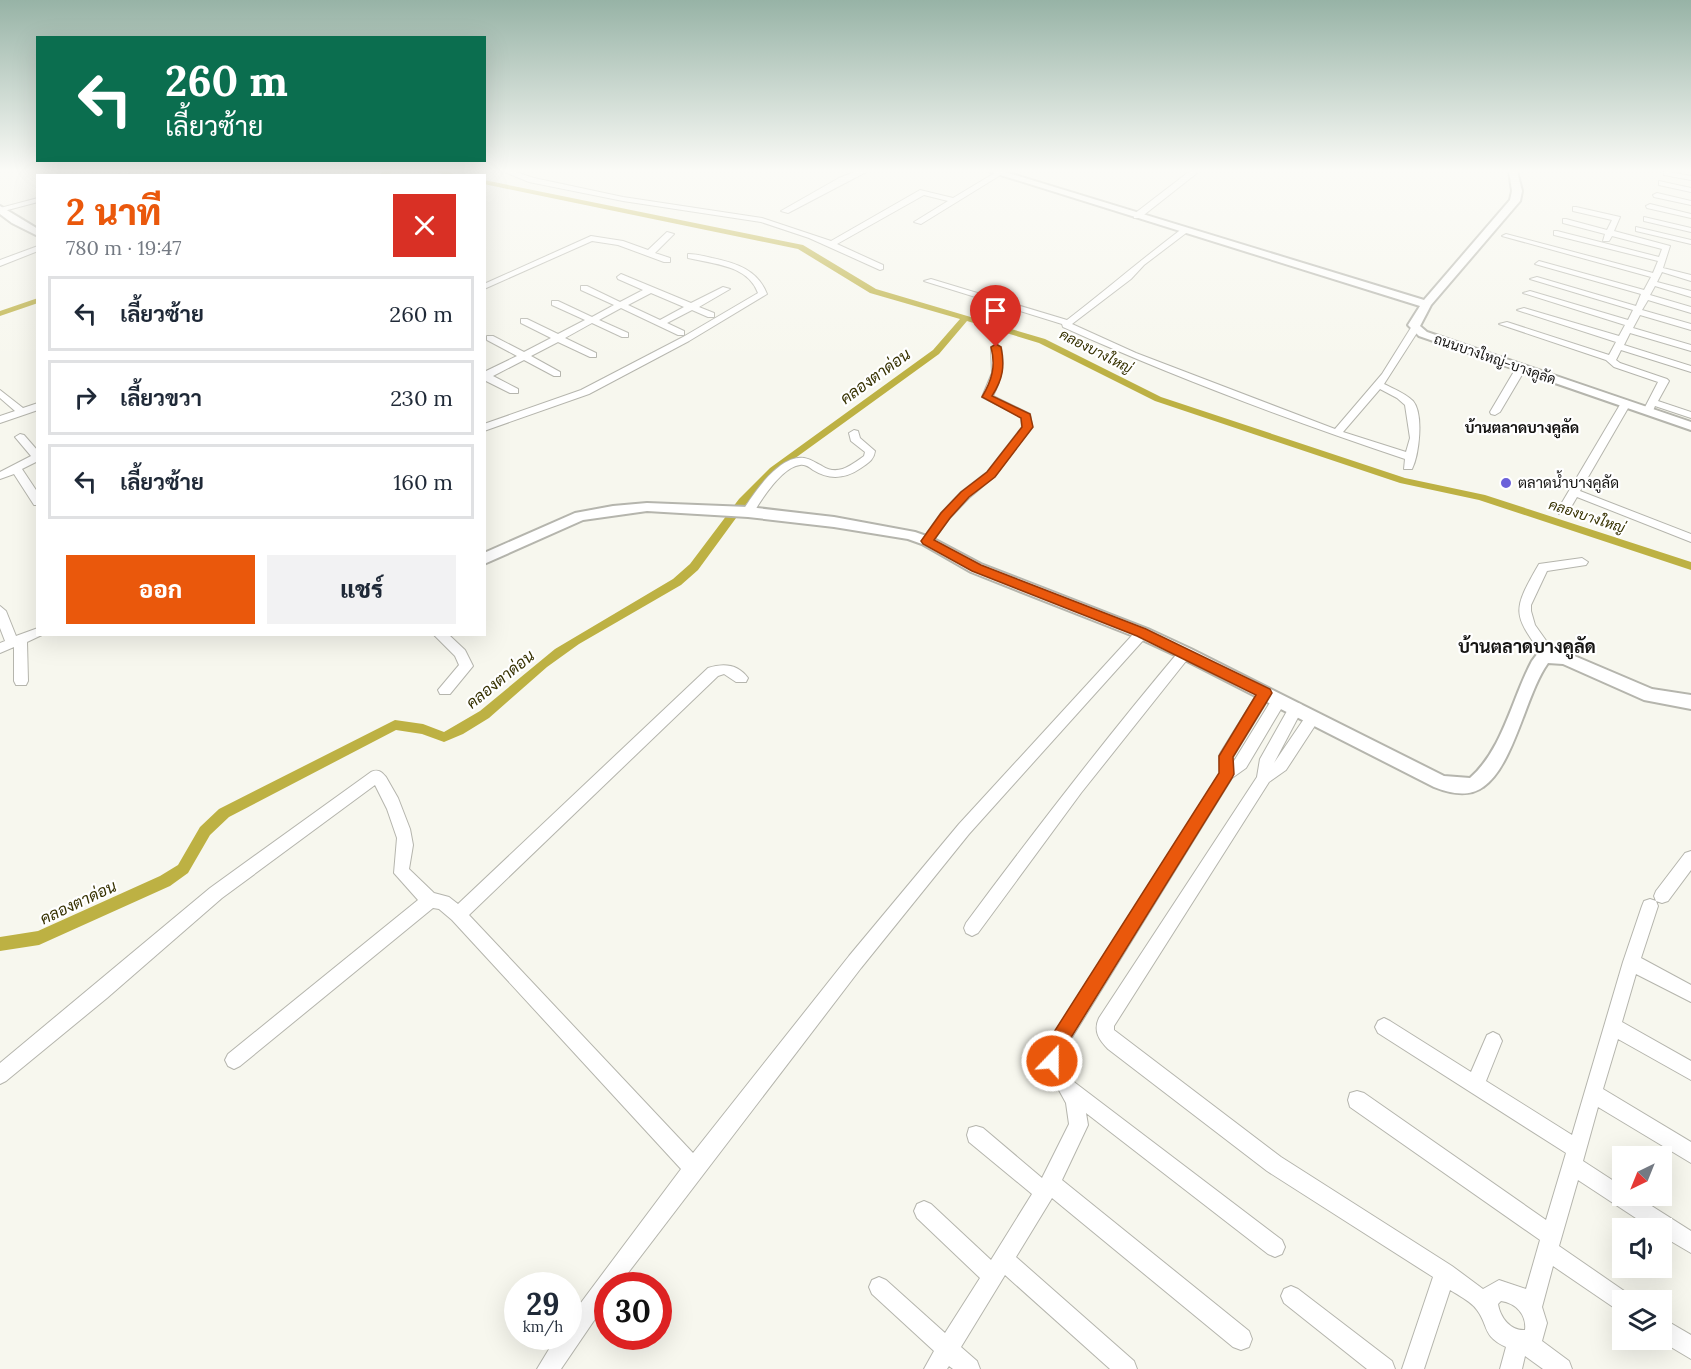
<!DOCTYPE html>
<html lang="th">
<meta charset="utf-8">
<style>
:root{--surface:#fff;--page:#f2f2f3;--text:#1f2937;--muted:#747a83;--line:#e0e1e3;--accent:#ea580c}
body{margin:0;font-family:Lora,Sarabun,serif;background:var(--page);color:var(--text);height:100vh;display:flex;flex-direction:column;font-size:22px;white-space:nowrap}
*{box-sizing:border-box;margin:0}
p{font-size:20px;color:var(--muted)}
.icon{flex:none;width:33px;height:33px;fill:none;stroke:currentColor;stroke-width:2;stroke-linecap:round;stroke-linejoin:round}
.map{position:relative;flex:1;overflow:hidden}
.drawer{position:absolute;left:36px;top:174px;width:450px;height:462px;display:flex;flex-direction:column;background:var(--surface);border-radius:0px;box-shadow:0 6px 24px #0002}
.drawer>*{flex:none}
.guide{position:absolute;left:36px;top:36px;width:450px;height:126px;border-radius:0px;box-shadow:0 6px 24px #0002;background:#0b6e4f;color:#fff;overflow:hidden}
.needle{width:39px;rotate:223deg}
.buttons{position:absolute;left:1612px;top:1146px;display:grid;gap:12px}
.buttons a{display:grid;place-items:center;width:60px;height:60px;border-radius:0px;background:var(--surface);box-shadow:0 6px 24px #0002;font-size:30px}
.speed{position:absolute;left:504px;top:1272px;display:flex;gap:12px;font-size:30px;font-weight:700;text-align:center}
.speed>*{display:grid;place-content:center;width:78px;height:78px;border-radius:50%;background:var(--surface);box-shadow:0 6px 24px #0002;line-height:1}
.speed small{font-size:15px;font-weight:400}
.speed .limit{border:9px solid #d22;background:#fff;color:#111}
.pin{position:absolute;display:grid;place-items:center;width:51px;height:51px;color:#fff;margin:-62px -26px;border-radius:50% 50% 50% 0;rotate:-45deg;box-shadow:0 0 6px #0007}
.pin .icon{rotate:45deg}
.me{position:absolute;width:66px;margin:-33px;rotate:22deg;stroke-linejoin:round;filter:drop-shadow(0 0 4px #0008)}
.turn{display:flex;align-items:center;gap:21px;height:126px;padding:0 30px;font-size:27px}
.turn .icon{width:78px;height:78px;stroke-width:2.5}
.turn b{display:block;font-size:42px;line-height:51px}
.round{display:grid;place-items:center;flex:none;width:63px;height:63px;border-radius:0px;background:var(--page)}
.headline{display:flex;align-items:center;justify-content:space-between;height:102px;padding:0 30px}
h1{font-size:36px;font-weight:800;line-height:45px;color:var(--accent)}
.primary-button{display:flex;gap:12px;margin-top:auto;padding:12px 30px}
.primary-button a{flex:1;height:69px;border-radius:0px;background:var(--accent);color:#fff;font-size:24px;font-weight:800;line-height:69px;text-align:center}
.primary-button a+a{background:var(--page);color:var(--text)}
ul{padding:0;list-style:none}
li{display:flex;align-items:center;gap:18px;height:75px;margin:0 12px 9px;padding:0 18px;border:3px solid var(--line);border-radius:0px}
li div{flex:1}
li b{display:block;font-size:22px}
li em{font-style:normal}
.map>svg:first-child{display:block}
</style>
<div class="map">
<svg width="1691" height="1369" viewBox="0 0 1691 1369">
<rect width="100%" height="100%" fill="#f7f7ee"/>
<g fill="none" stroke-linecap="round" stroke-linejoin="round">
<path fill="#bdb143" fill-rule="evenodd" d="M385,171H394L386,176H376Z
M435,171H446L460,176H448Z
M484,180L803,245L876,289L1045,339L1161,397L1405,478L1485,495L1691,562V570L1479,500L1400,483L1155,401L1039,343L967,321L939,354L776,472L747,503L698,570L681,585L579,644L547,667L489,718L463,734L444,742L422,734L396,730L229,817L210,835L188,873L170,886L39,945L0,951V937L38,931L160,876L178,865L200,827L219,809L391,722L395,720L423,724L444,732L480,711L555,649L673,579L690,564L739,499L770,468L933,350L960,319L870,293L798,249L484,184Z
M38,298V303L0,316V311Z"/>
<g stroke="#b5b5ad" stroke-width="2">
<path id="minor" d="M122,171H131L125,176H117Z
M502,171H513L534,178L623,197L762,218L831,241L920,190L953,198L998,171H1007L921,224L914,222L948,201L924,195L837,244L883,265V269L880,270L809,238L761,222L623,201L529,182Z
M857,171H868L788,213L781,211L839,178Z
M1190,171L1197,173L1140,218H1134V214Z
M1664,171L1691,176V180L1664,175Z
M1659,181L1691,188V192L1659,185Z
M1657,193L1691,201V205L1654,197L1653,195Z
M38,198V202L0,212V208Z
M1650,204L1691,214V218L1647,208L1646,206Z
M1576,207L1620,217L1614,231L1670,246L1663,268L1691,275V281L1662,272L1657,282L1691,291V297L1655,286L1650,295L1691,307V313L1648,300L1642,310L1691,324V330L1640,315L1633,328L1691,345V351L1630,333L1624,345L1691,366V372L1621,350L1616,360L1620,363L1667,379L1669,381L1658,401L1691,412V418L1655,406L1652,413H1644L1643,411L1658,382L1614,367L1606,360L1499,324L1507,322L1609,355L1616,342L1517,310L1524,308L1619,336L1625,325L1523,293L1530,291L1628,320L1633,310L1530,279L1537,277L1636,306L1641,294L1535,264L1539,261L1644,290L1651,277L1502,236L1506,234L1653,273L1658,261L1554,235V231H1557L1659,257L1662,249L1612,236L1609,241H1603L1605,234L1563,223V219H1566L1607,230L1612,220L1573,211V207Z
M1644,217L1691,228V232L1644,221Z
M1636,227L1691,240V244L1636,231Z
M1183,228L1190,230L1144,265L1131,279L1072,324L1136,353L1335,429L1382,374L1412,326H1418L1420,328L1384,384C1394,389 1405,393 1413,401C1424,414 1419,455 1412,469H1404L1405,459C1289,420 1174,377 1063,327L1062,324L924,281L931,279L1067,320C1106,290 1143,258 1183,228ZM1380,389L1397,398L1405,405L1410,438L1406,452L1343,432Z
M667,232L674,234L655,253L670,258V262H664L618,245L592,241L484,289V284L591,236L623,241L648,250Z
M38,246V251L0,266V260Z
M688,254C696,254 704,256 712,258C736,263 758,270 767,294L689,341L589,394L484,431V424L581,390L683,337L758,293C748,265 713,264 688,258Z
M621,274L691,303L723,287L730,289L699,307L714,313V317H708L692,310L667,323L684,331V335H678L621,308L599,320L628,333V337H622L592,323L565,338L596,353V357H590L558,342L531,356L560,372V376H554L524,360L493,376L518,389V393H510L484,380V372L517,356L487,340V336H493L524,352L551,338L521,323V319H527L558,334L585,320L552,305V301H558L592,317L614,305L581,290V286H587L620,302L643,290L618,279L617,277ZM651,293L684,307L660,320L628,305Z
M996,344L1001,347C1005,365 1001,380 993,396L1030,414L1032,427L995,476L969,498L949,519L931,544H923L921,541L941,513L961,492L987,472L1022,427L1021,417L982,397L992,373L991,347Z
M1521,365L1526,368L1500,412L1495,415L1491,414L1490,412L1516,368Z
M0,390L23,408L38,403V410L0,423V416L15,411L0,398Z
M1626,400L1631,403L1580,491L1691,534V542L1577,497L1567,514H1559L1557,511L1621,403Z
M854,430L858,431L860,438L875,451C874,460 868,463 861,468C845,479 829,480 813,470C809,467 805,464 800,465C782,467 761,500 752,515H744L742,512C754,493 779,455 804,458C811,459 816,463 822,466C838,476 850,466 864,456L865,452L851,441L849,433Z
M20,434L24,435L38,451V461L22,469L38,493V505H34L14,474L0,479V472L31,456L15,437Z
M1582,558L1588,562L1586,565L1547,571L1531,605V611L1535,625L1557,656L1550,661L1545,659C1514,614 1510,614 1539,564Z
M0,606L6,611L16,636L38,628V634H44L27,642L28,681L26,685H16L14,681V647L0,653V643L5,641L0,628Z
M1142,628L1148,633L1147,636L969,834L861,968L618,1286H608V1300L561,1369H537L557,1336H568V1320L681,1169L452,920L439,909L433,908L240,1066L234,1069L228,1066L225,1060L228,1054L418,900L394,873L397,838L387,809L375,785L222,898L107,998L6,1081L0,1084V1063L210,888L371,772C378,769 381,771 386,777L398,798L410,829L413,845L409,869L434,893L449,897L458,904L708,668C723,663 738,664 748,678L746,682H736L724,674L718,676L469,915L693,1153L849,956L959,824L1137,630Z
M433,634H448L465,650L473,666L450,694H440L438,690L459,665L455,656Z
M1185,648L1190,650L1192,653L1190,656L1081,793L978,933L972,936L966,933L964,928L966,923C1035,830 1106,738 1180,650Z
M1265,688L1270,689L1272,693L1233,757L1234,761L1274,696H1284L1286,700L1284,704L1246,768L1232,778L1063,1052L1061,1060L1074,1082L1282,1240L1285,1247L1282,1254L1275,1257L1268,1254L1086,1113L1088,1125L1062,1180L1249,1331L1252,1339L1249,1347L1241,1350L1233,1347L1052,1198L1016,1257L1134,1361L1137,1369H1110L1005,1275L961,1347L977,1361L980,1369H953L949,1366L947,1369H924L934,1351L872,1294L869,1287L872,1280L879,1277L886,1280L945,1333L980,1278L917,1218L914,1211L917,1204L924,1201L931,1204L991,1260L1032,1194L969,1142L967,1135L969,1128L976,1126L983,1128L1042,1178L1069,1124L1066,1103L1043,1061L1048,1043L1220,773L1219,756L1221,752L1260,689Z
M1296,703L1301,704L1303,708L1274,763L1308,713H1318L1320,717L1318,721L1286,770L1269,782L1114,1026V1030L1281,1157L1452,1266L1483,1289L1499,1280L1526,1289L1540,1240L1350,1107L1348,1100L1350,1093L1357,1091L1364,1093L1546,1220L1566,1153L1378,1033L1375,1027L1378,1021L1384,1018L1390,1021L1471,1072L1487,1035L1493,1032L1499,1035L1502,1041L1486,1081L1572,1135L1623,962L1642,906L1644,901L1650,899L1656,901L1658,906L1641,958L1691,985V1002L1636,974L1622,1022L1691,1061V1080L1618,1039L1603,1089L1691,1142V1163L1598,1107L1583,1161L1623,1187V1196H1636L1691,1231V1253L1662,1236V1228H1651L1578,1180L1559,1246L1630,1295L1633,1300H1623V1313L1616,1309L1553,1266L1542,1307L1547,1323L1542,1341L1569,1361L1572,1369H1543L1525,1356L1522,1369H1500L1506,1347C1482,1336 1489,1326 1477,1310C1472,1302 1458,1295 1450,1290L1424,1369H1402L1433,1277L1267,1171L1108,1049C1099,1040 1093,1031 1099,1018L1257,777L1260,759L1291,704ZM1501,1301C1516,1303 1527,1315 1525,1330C1510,1331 1500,1317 1498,1304Z
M1691,851V870L1668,901L1662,903L1656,901L1654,896L1656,891L1685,853Z
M1291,1286L1298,1289L1392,1361L1395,1369H1367L1284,1303L1281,1296L1284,1289Z
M1662,1318L1691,1335V1359L1659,1340H1662Z"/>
</g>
<g stroke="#b5b5ad" stroke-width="4">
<path id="tertiary" d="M988,171H1002L1424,300L1510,200L1512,191L1509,171H1517L1522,191L1520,201L1431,305L1420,326L1427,332L1691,422V430L1419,336L1408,325L1420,306Z
M0,206L38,229V236L12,223L0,214Z
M647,503L748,507L834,517L915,532L932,538L981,564L1148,629L1191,649L1444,776L1470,778C1503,749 1512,698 1532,661L1538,653L1544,651L1565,652L1652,689L1691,695V709L1644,700L1563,664L1548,663C1526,693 1514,766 1483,787C1468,798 1449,793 1434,787L1179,657L1136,637L971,572L922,544L908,539L834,527L748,517L647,511L583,520L484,564V553L575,513L613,506Z"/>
</g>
<use href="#minor" fill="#fff" fill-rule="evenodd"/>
<use href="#tertiary" fill="#fff" fill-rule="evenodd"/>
</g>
<linearGradient id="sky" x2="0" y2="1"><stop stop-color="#97b3a6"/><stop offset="0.47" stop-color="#fbfbf7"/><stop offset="1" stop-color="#fbfbf7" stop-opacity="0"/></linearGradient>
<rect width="1691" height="363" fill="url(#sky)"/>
<path fill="#ea580c" stroke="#983908" stroke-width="1.5" d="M996,344L1001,347C1005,366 1003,379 992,396L1030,414L1033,427L995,477L969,497L950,518L934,540L981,565L1146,629L1270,689L1272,693L1233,757L1234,774L1232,778L1062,1052L1059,1067L1052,1070L1046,1067L1043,1061L1047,1043L1219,773V756L1256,695L1137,636L972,571L923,544L921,541L941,513L961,492L987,472L1022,427L1021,418L982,397C992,380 996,366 991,347Z"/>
<circle fill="#6b61da" stroke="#fff" stroke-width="2" cx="1506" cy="483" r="6"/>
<g text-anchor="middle" stroke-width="4.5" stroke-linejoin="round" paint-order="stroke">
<g font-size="14" font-style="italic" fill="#363101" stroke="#fff">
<text transform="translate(1096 351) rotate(27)" y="5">คลองบางใหญ่</text>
<text transform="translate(1587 516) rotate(18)" y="5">คลองบางใหญ่</text>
</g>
<g font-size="14" fill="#151412" stroke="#fff">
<text transform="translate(1495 359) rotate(19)" y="5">ถนนบางใหญ่-บางคูลัด</text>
</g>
<g font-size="15" font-weight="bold" fill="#151412" stroke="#fff">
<text x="1522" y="433">บ้านตลาดบางคูลัด</text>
</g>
<g font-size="15" fill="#151412" stroke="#fff" text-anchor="start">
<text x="1518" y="488">ตลาดน้ำบางคูลัด</text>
</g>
<g font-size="16" font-style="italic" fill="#363101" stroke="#fff">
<text transform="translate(875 376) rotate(-36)" y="6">คลองตาด่อน</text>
<text transform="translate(500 679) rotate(-39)" y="6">คลองตาด่อน</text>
<text transform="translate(78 902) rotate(-25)" y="6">คลองตาด่อน</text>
</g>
<g font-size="18" font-weight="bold" fill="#151412" stroke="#fff">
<text x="1527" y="653">บ้านตลาดบางคูลัด</text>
</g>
</g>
</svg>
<div class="buttons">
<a><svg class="needle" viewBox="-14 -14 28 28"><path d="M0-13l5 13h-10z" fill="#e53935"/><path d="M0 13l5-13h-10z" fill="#747a83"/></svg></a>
<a><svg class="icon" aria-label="sound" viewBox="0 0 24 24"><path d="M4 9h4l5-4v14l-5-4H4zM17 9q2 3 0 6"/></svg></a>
<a><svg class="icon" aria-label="layers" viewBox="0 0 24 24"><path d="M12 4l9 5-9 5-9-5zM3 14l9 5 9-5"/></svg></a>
</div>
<div class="speed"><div>29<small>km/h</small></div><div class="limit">30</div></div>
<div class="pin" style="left:996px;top:347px;background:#d93025"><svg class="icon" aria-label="arrive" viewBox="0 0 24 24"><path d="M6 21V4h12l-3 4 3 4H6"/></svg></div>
<svg class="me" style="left:1052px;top:1061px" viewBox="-20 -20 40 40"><circle r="17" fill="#ea580c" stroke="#fff" stroke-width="3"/><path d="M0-11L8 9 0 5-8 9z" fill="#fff"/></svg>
<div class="guide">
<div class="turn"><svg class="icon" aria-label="left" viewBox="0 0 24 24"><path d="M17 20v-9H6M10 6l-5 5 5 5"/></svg><div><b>260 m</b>เลี้ยวซ้าย</div></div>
</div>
<section class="drawer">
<div class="headline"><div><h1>2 นาที</h1><p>780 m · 19:47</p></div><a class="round" style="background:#d93025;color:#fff"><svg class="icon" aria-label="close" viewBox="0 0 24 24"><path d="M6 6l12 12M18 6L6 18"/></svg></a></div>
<ul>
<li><svg class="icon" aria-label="left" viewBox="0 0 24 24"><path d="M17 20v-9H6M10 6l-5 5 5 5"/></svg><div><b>เลี้ยวซ้าย</b></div><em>260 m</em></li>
<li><svg class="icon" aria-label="right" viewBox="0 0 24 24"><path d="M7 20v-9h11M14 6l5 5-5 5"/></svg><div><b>เลี้ยวขวา</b></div><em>230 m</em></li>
<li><svg class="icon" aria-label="left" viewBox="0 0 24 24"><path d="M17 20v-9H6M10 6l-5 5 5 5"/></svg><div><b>เลี้ยวซ้าย</b></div><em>160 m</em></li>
</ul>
<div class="primary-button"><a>ออก</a><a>แชร์</a></div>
</section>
</div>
